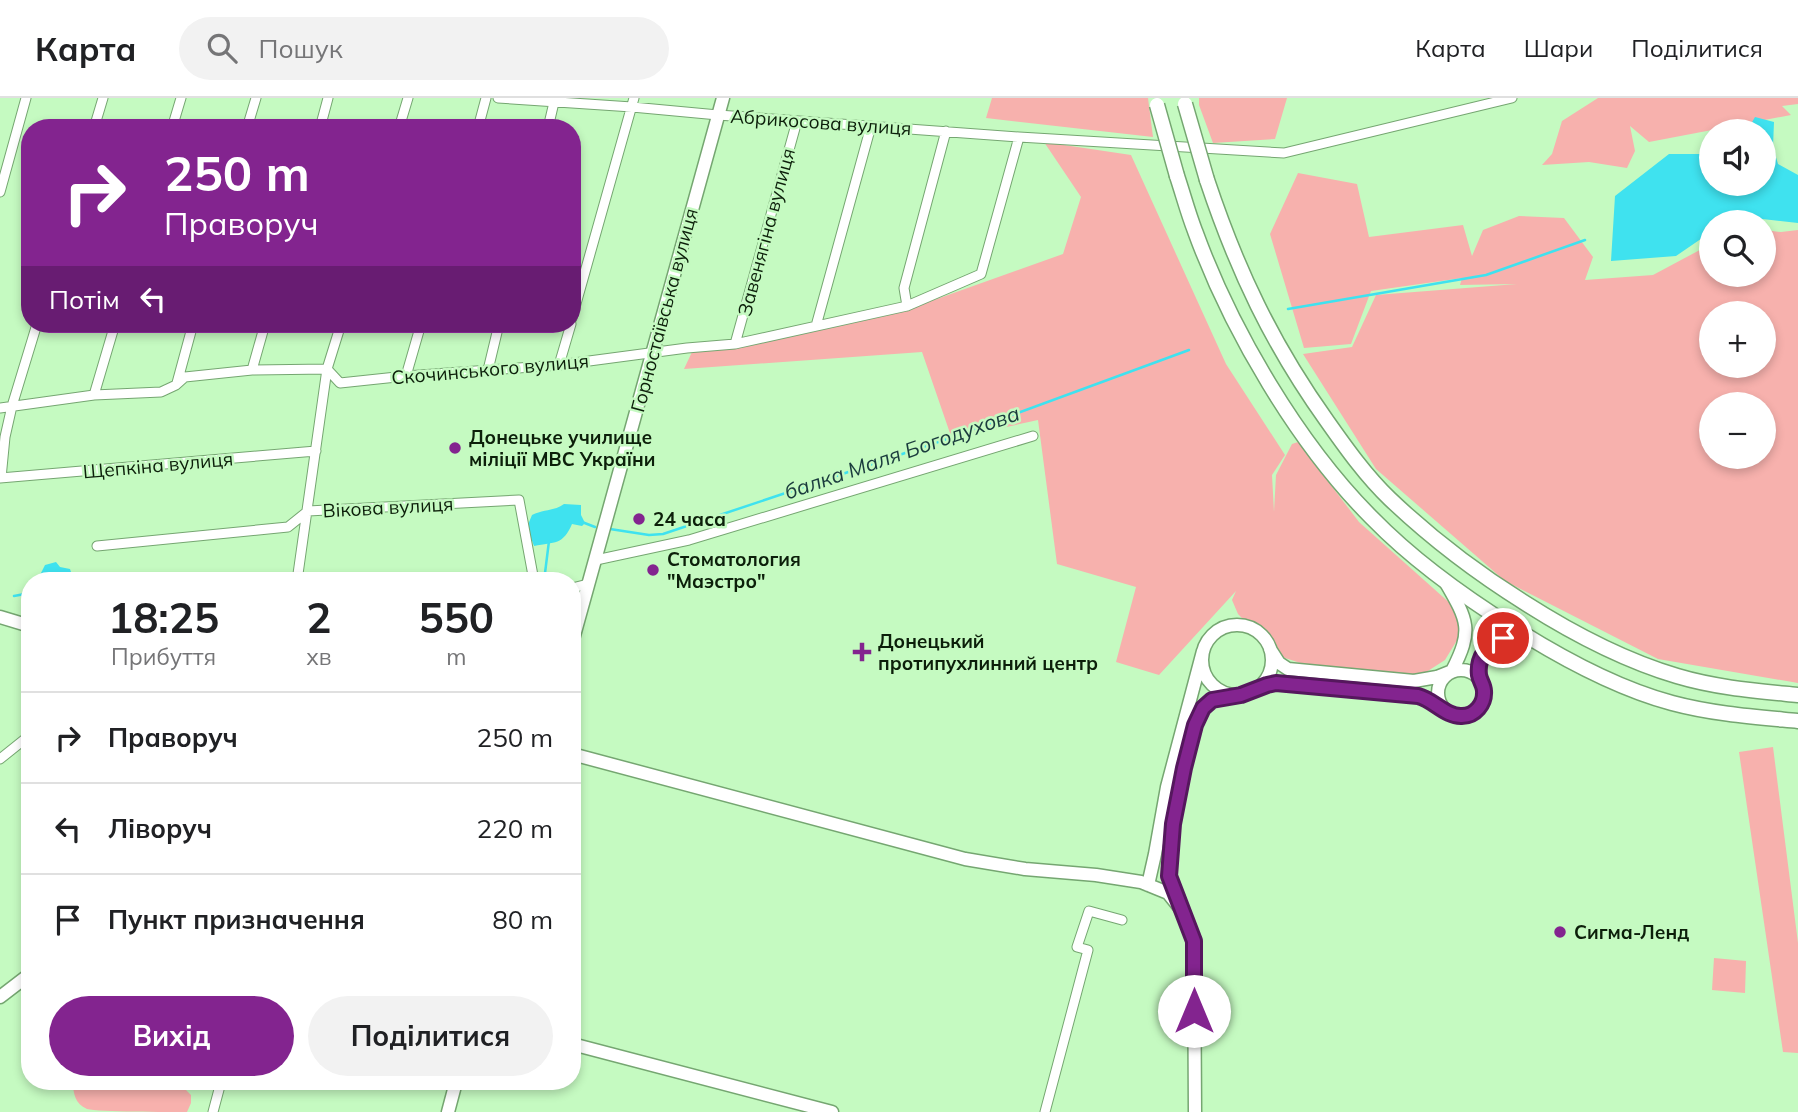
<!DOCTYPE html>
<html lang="uk">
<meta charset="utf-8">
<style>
:root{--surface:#fff;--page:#f2f2f2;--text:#202124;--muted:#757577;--line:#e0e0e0;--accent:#83248f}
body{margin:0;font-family:Mulish,sans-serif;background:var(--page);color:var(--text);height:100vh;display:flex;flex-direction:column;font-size:26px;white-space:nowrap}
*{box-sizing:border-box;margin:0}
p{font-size:23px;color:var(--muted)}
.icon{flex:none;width:38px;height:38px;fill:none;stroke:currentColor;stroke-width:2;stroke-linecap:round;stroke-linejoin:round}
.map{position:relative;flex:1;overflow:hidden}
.details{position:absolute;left:21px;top:474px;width:560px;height:518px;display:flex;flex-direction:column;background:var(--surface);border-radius:28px;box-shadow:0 4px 10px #0003}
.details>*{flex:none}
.top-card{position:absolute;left:21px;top:21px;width:560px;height:214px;border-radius:28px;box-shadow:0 4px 10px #0003;background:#83248f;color:#fff;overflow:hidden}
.controls{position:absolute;left:1699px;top:21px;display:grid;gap:14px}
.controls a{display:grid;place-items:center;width:77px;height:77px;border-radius:50%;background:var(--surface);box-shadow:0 4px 10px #0003;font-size:35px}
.pin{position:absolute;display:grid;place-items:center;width:60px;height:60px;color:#fff;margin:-30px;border:4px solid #fff;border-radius:50%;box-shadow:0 2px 7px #0007}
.me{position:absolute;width:77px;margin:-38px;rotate:0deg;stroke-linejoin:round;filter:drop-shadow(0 0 5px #0008)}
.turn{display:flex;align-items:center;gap:24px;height:147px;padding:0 28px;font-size:32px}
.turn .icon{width:91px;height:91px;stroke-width:2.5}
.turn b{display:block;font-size:49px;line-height:60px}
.then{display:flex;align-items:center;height:66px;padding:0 28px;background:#0003;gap:14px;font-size:26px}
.eta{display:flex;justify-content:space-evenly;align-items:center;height:119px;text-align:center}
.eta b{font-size:42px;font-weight:700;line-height:49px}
.primary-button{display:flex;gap:14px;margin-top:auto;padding:14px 28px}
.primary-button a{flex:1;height:80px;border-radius:42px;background:var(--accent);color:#fff;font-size:28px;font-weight:700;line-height:80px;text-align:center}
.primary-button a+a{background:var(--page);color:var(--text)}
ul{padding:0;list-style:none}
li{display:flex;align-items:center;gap:21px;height:91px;padding:0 28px;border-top:2px solid var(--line)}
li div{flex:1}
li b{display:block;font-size:26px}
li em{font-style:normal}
header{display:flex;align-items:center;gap:42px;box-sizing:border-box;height:98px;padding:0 35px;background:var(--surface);border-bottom:2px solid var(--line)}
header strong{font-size:33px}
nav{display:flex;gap:38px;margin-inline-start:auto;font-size:24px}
.search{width:490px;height:63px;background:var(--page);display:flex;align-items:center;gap:18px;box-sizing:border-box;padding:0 24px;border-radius:38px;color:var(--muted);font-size:26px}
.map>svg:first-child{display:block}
</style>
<header>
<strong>Карта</strong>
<div class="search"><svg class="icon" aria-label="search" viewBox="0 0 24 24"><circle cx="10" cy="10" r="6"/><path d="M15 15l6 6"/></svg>Пошук</div>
<nav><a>Карта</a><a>Шари</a><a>Поділитися</a></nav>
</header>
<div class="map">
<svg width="1798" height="1014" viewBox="0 0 1798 1014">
<rect width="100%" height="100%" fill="#c5fac1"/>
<path fill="#f7b1ad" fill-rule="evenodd" d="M992,0H1148L1153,39L986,20Z
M1199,0H1287L1275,41L1213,45L1199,7Z
M1598,0H1798V6L1782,8L1791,17L1649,44L1630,28L1635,53L1627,70L1589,64L1542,67L1552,56L1562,23Z
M1044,44L1131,57L1226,266L1285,357L1272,377L1274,414L1276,377L1292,346L1298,344L1359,424L1452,507L1462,534L1445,562L1420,578L1331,575L1279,558L1238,516L1232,502L1236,493L1159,577L1116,564L1136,489L1057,466L1038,322L952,341L922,254L684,271L692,254L906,212L1063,156L1081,99Z
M1298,75L1357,86L1369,139L1463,127L1472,158L1483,132L1519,118L1564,120L1593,159L1585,182L1653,177L1711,146L1712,177H1764V132L1781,134L1798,132V585L1658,561L1505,483L1376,371L1303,256L1352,249L1376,197L1517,186L1460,187L1462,180L1371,193L1351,246L1304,250L1270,136ZM1712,215H1764V268H1712ZM1712,306H1764V359H1712Z
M1773,649L1798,845V955L1783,954L1739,654Z
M1714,860L1746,863L1745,895L1712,892Z
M73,984H163L184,990L191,997V1005L187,1014C169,1014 99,1014 87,1011C75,1006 73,995 73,984Z"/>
<path fill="#3fe2ef" d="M1755,19L1774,24L1773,49L1778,66L1798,77V125L1736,118L1727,124H1712L1711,134L1676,158L1611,163L1615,98L1669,56H1711L1712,86H1764V33H1747Z
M564,406L581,407V417L585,425L582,428L572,426C563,447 555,444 534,448L527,429L532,417C544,411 555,413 564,406Z
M56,464L60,469L70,471L72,477L63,483H37L45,467Z"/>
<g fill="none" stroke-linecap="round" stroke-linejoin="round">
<path stroke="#3fe2ef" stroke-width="2.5" d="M1288,211L1486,177L1585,142
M582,424L595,429
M610,431L649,437L663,436L947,341L1189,252
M544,483L549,443
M14,498L30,495"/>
<g stroke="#75a671" stroke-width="11">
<path id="street" d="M498,0L632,9L718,17L1019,39L1284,55L1512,0
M94,30L103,0
M172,30L181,0
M247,30L256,0
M320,30L328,0
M399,30L408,0
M478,30L486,0
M548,30L555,0
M0,94L26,0
M907,208L904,190L946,33
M572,220L634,0
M816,228L871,28
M735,246L797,23
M559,267L571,226
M252,272L265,226
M488,272L499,226
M406,278L421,226
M177,285L193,226
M94,297L115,226
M0,310L94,297L161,294L176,287L185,279L252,272L327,271L340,285L406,278L559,267L687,250L735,246L907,208L981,176L1019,39
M0,380L316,353
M1,380L5,339L12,308L37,226
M97,448L288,429L308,413L519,402L534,483
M596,462L689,442L1033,338
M297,483L327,271L341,226
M572,490L588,486
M0,661L30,637
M213,1014L221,984
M1045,1014L1088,852L1077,849L1089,813L1122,822"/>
</g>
<g stroke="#75a671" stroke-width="15">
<path id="secondary" d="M0,519L30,528
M1202 562a35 35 0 1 1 70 0a35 35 0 1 1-70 0Z
M572,545L723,0
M1270,551L1279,565L1288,571L1414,583L1437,579L1452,573C1473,532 1468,523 1446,485
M1438 595a23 23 0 1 1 46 0a23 23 0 1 1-46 0Z
M1480,580C1476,543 1496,540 1526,538
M1257,590L1276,585L1418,598L1427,600L1447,614
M572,656L965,761L1025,771L1096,777L1141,784L1168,795L1184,815L1194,843L1195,1014
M1148,787L1155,756L1167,689L1203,553
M1179,801C1175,793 1170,784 1169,776C1168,747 1187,626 1206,607C1214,598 1229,599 1241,597
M0,899L30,876
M572,946L832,1014
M448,1014L456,984"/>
</g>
<g stroke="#75a671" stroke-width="17">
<path id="primary" d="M1177,78C1183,96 1188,115 1195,133C1231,232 1298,346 1372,420C1412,461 1466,500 1514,530C1563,561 1616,590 1672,605C1713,616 1756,619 1798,623
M1207,82C1237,172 1272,246 1327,323C1346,350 1366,378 1390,401C1431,440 1477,475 1525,505C1572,535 1623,562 1677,578C1717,590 1758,593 1798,597"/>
</g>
<use href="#street" stroke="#fff" stroke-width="9"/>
<use href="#secondary" stroke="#fff" stroke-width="12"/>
<use href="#primary" stroke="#fff" stroke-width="14"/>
<g stroke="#75a671" stroke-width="17" stroke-linecap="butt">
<path id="primary-bridge" d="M1185,6L1207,82
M1157,7L1177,78"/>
</g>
<use href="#primary-bridge" stroke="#fff" stroke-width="14"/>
</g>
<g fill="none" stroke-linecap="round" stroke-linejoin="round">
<g stroke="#55175d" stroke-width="18">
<path id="route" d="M1194,913V843L1169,778L1173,726L1184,670L1195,627L1203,610L1212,602L1241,597L1267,587L1276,585L1418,598C1434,602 1446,619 1462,618C1475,618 1485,606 1484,593C1484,587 1480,583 1479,577C1477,561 1487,544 1503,540"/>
</g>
<use href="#route" stroke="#83248f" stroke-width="12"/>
</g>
<g fill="#83248f" stroke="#c5fac1" stroke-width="2.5">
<circle cx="455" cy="350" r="7"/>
<circle cx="639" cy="421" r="7"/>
<circle cx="653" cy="472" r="7"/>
<path d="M858.5 543.5h7v7h7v7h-7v7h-7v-7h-7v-7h7z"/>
<circle cx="1560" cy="834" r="7"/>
</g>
<g text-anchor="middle" stroke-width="5" stroke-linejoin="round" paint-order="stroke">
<g font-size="19" fill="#0c1f0a" stroke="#c5fac1">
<text transform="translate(821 24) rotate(4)" y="7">Абрикосова вулиця</text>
<text transform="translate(766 134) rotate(-75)" y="7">Завенягіна вулиця</text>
<text transform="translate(664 212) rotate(-75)" y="7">Горностаївська вулиця</text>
<text transform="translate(490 271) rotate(-5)" y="7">Скочинського вулиця</text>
<text transform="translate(158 367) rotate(-5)" y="7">Щепкіна вулиця</text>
<text transform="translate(388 409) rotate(-3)" y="7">Вікова вулиця</text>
</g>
<g font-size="19" font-weight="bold" fill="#0c1f0a" stroke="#c5fac1" text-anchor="start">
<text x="469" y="346">Донецьке училище<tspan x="469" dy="22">міліції МВС України</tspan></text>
<text x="653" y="428">24 часа</text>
<text x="667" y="468">Стоматология<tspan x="667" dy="22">"Маэстро"</tspan></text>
<text x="878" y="550">Донецький<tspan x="878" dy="22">протипухлинний центр</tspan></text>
<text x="1574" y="841">Сигма-Ленд</text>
</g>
<g font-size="21" font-style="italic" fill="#1a3b3d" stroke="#c5fac1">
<text transform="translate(902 355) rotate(-19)" y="7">балка Маля Богодухова</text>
</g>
</g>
</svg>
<div class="controls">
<a><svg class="icon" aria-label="sound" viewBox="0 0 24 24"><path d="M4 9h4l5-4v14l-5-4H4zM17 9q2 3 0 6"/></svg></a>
<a><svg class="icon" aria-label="search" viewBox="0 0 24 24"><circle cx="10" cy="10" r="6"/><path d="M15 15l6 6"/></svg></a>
<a>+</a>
<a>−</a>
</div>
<div class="pin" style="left:1503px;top:540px;background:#d93025"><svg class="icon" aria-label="arrive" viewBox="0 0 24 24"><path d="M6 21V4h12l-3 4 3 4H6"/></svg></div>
<svg class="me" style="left:1194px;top:913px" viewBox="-20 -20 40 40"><circle r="19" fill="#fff"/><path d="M0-13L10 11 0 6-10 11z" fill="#83248f"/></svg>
<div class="top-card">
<div class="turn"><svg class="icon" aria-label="right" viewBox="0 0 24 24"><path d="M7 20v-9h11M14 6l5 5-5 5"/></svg><div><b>250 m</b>Праворуч</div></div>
<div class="then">Потім<svg class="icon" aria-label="left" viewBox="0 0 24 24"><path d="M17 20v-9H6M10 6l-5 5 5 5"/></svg></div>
</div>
<section class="details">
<div class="eta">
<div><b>18:25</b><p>Прибуття</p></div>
<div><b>2</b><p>хв</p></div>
<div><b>550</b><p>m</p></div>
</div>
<ul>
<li><svg class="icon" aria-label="right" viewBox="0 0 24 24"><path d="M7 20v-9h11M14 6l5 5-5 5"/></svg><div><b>Праворуч</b></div><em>250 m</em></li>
<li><svg class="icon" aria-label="left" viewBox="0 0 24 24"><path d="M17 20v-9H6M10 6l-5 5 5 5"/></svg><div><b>Ліворуч</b></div><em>220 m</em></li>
<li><svg class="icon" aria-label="arrive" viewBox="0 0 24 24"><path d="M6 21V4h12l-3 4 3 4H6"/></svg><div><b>Пункт призначення</b></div><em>80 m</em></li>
</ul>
<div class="primary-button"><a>Вихід</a><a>Поділитися</a></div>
</section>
</div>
